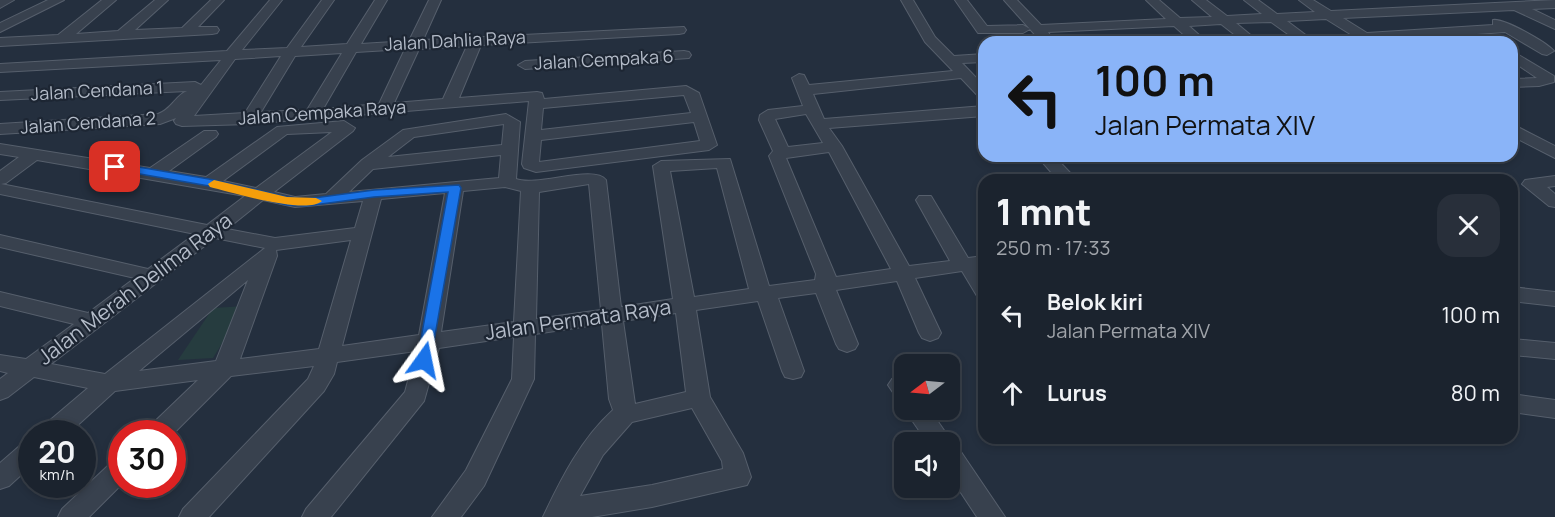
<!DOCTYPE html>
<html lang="id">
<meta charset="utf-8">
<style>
:root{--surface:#1b232e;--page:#282f3a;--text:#f1f3f6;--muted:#a0a4aa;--line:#39404a}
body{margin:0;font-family:Manrope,sans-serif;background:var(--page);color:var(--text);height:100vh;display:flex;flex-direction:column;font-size:22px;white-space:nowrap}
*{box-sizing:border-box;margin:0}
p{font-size:20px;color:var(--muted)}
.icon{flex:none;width:33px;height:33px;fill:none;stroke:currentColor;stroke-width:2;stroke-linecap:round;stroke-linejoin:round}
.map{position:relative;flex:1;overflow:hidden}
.sheet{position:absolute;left:978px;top:174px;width:540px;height:270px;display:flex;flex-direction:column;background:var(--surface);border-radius:18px;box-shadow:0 3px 9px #0003,0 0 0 2px var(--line)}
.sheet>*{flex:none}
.banner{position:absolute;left:978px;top:36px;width:540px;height:126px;border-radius:18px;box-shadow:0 3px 9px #0003,0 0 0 2px var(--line);background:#8ab4f8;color:#111;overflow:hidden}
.needle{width:39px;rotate:254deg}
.controls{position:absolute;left:894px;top:354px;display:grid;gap:12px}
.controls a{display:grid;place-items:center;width:66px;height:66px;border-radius:12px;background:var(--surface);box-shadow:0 3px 9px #0003,0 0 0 2px var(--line);font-size:30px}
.speed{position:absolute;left:18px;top:420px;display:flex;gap:12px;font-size:30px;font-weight:700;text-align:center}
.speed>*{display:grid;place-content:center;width:78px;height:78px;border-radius:50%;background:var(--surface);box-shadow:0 3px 9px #0003,0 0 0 2px var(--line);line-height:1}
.speed small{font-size:15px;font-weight:400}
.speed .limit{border:9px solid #d22;background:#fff;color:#111}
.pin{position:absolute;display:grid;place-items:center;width:51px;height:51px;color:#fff;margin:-26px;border-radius:12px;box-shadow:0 3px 9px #0006}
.me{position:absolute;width:66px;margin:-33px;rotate:12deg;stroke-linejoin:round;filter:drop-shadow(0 0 4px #0008)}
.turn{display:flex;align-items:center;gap:21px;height:126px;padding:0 18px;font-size:27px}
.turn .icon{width:78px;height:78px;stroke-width:2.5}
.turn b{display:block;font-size:42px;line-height:51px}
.round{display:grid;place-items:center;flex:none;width:63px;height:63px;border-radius:18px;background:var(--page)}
.headline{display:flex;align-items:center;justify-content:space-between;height:102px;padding:0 18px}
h1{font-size:36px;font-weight:800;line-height:45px}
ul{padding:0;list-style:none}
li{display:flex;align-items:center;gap:18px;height:78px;padding:0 18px}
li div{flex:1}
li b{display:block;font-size:22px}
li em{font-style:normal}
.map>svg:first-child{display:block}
</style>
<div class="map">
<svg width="1555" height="517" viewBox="0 0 1555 517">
<rect width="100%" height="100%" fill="#242f3e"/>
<path fill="#263c3f" d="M245,306L213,358L178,360L213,308Z"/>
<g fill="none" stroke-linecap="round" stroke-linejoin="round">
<g stroke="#565f6c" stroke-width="2">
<path id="minor" d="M0,0H14L0,8Z
M48,0H64L0,32V23Z
M102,0H116L76,34L118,31L155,0H168L135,30L182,28L211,0H224L198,27H217L219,30L217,33L212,34L0,46V38L58,35Z
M270,0H282L242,50L287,48L322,0H334L301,47L347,44L375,0H387L361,44L409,41L429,0H441L423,40L684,27L686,30L684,33L679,34L481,45L459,98L537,92L542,93L544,99L686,86L699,93L717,145L709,150L536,172L524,168L522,164L529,101L249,124L182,126L176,124L174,121L176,118L160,124L0,134V124L158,114C172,109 175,96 187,91L0,100V92L195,82L201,85L221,60L0,72V64L227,51ZM467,46L443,99L394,103L419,49ZM405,49L379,104L323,109L356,52ZM342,53L307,110L261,112L295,56ZM281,56L245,113L194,116L235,59ZM684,95L691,113L541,130L543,108ZM694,122L700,141L539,162L541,140Z
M901,0H913L935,37L954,56L984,54V62L962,63L984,86V98L979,97L961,78L813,94L824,119L984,106V116L829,128L842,146L909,266L950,261L916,200L919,196H931L968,258L984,256V268L981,269L984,274V298L977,296L962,271L915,278L941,333L938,338L930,341L922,338L919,333L897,281L836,290L858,344L855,349L847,352L839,349L836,344L816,293L778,298L804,371L801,377L793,379L785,377L782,371L758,301L696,310L710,397L743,453L751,477L747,485L652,507L592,517H543C561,479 581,439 613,410L609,399L602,324L535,334L534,379L484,486L461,517H432L466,470L512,379L514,337L439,348L424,401L331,517H302L306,509L405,392L416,351L337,362L334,374L324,391L209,517H179L183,509L308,379L314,366L231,376L172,435L146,434L149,427L198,380L115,391L68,434H39L42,427L88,388L34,377L8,397L0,400V379L8,373L0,371V355L26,359L74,324L0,306V292L88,313L135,278L0,247V235L148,269L195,234L0,194V171L19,157L0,154V144L150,168L204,131H216L218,134L216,137L169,171L206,177L277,127L344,121L355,128L353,131L274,192L295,197L326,194L362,160L403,130L506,114L520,122L516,179C538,187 594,164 606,180L621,307L673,299L653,166L661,161L730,159L769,286L815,280L816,274L769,156L773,151L759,120L760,115L768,110L803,106L792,78L799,74L804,75L809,85L953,71L925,42ZM806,114L823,143L788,147L775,119ZM504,124L502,145L388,157L414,137ZM332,132L256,188L223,181L287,134ZM829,152L891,269L836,277L786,158ZM501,155L499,178L349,192L373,169ZM37,160L245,196L207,225L1,184L6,183ZM717,168L749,289L694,297L670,171ZM589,184L601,310L536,319L539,192ZM505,187L521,191L514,322L441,332L463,191ZM445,193L419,335L342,346L381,199ZM263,200L295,207L363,201L355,228L275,238L227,229ZM215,238L265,248L105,374L51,364ZM351,240L319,349L240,359L277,256L276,250ZM248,280L216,361L139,371ZM676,313L686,392L635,404L623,321ZM692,408L722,461L723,469L652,485L580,496L603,455L632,422Z
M955,0H967L987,26L1023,25L1030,29L1023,33H978Z
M1004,0H1017L1041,25L1166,19L1146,0H1159L1180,18L1212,17L1192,0H1206L1227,16L1262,14L1244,0H1258L1277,14L1315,12L1299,0H1313L1331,11L1555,0V8L1532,9L1555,20V29L1514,10L1343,18L1367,33L1493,25V20C1504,18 1546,42 1554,51L1547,55L1542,54L1505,32L1363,42L1326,19L1287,21L1315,42H1299L1271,22L1236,23L1259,42H1244L1221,24L1189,26L1207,42H1192L1174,26L1048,32L1050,35L1048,38H1038Z
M684,51L689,52L691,55L689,58L525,69L518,65L525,61Z
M1512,51L1554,76V82L1539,86L1512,87V79L1537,78L1512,61Z
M1512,124L1555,146V158L1512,136Z
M1037,156H1054L1077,180H1058Z
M1555,176V186L1547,187L1555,194V207L1549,206L1522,184L1525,180Z
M1512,287L1555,292V306L1512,301Z
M1512,339L1555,343V359L1512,355Z
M900,376L904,378V400L896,397L888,385L892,379Z
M1512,394L1555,400V418L1512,412Z
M905,410H930L952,442L950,446L959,449L1005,517H977L950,476V442H927Z
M32,440V465L9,486L0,489V463L23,443Z
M122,458V484L89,517H58L62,509L113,461Z"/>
</g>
<use href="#minor" fill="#38414e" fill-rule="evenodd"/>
</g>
<path fill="#1a73e8" stroke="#114b97" stroke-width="1.5" d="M115,163L209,179L287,197L306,199L374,190L459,185L461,188L430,364H419L417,360L448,192L374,197L306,206L287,205L209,186L111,169L109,167Z"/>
<path fill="#f59e0b" d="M214,180L287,197L316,198L322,201C307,215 230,192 210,187L208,184Z"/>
<g text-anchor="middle" stroke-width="4.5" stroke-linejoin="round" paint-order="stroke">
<g font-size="18" fill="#b4bcc9" stroke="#1d2633">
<text transform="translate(455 41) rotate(-3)" y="6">Jalan Dahlia Raya</text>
<text transform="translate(604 60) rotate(-3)" y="6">Jalan Cempaka 6</text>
<text transform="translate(97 91) rotate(-3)" y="6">Jalan Cendana 1</text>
<text transform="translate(322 113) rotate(-4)" y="6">Jalan Cempaka Raya</text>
<text transform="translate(88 123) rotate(-4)" y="6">Jalan Cendana 2</text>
</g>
<g font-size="21" fill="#b4bcc9" stroke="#1d2633">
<text transform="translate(135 289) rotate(-37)" y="7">Jalan Merah Delima Raya</text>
<text transform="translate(578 320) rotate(-8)" y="7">Jalan Permata Raya</text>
</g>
</g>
</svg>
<div class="controls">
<a><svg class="needle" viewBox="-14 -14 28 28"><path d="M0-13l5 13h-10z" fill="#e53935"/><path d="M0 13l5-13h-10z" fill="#a0a4aa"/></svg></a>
<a><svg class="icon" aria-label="sound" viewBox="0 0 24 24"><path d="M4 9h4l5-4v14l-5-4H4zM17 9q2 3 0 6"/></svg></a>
</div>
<div class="speed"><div>20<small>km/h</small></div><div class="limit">30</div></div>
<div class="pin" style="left:115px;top:167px;background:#d93025"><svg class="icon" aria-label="arrive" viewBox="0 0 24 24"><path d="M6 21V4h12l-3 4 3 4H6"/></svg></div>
<svg class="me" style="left:424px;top:360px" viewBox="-20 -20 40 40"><path d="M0-17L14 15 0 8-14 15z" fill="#1a73e8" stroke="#fff" stroke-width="4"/></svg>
<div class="banner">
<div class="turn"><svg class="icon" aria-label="left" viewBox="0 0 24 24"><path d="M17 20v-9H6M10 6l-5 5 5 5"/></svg><div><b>100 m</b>Jalan Permata XIV</div></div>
</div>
<section class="sheet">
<div class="headline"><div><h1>1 mnt</h1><p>250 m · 17:33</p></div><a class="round"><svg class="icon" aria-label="close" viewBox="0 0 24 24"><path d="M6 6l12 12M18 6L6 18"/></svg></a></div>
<ul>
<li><svg class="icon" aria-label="left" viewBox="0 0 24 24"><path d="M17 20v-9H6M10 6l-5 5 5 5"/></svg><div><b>Belok kiri</b><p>Jalan Permata XIV</p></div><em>100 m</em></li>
<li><svg class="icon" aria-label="ahead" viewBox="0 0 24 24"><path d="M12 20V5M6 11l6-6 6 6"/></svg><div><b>Lurus</b></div><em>80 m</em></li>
</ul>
</section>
</div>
